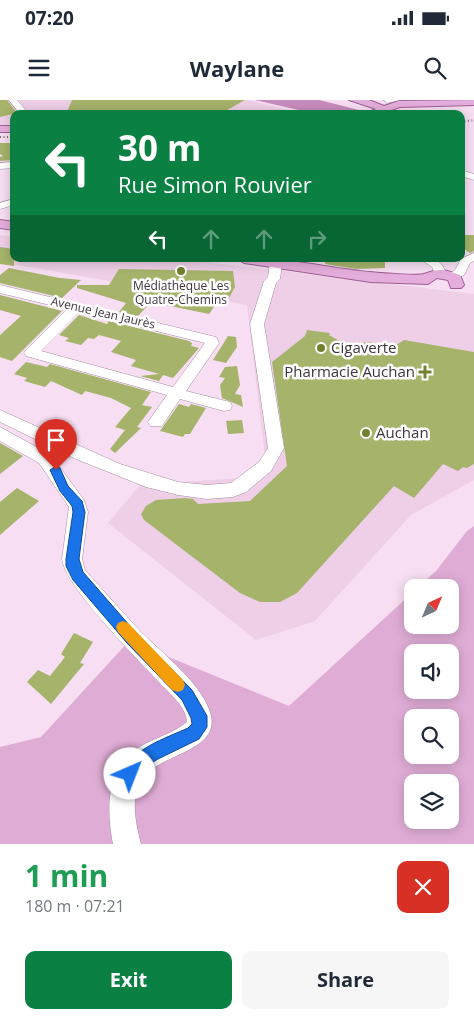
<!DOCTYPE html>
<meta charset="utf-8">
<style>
:root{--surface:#fff;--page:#f6f6f7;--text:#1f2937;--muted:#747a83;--accent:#0b8043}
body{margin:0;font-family:"Open Sans",sans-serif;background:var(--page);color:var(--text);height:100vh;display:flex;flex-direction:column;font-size:19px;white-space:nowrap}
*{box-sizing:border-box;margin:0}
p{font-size:16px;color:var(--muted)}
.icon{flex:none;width:28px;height:28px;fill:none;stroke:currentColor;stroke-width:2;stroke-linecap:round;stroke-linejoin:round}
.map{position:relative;height:744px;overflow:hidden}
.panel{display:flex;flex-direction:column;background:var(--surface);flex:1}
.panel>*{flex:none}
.hud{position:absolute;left:10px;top:10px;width:455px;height:152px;border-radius:10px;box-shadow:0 2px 12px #0003;background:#0b8043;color:#fff;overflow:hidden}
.needle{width:32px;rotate:44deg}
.controls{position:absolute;left:404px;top:479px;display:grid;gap:10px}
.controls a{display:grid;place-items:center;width:55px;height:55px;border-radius:10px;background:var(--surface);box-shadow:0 2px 12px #0003;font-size:25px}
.pin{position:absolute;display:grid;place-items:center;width:42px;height:42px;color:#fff;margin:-51px -21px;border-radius:50% 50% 50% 0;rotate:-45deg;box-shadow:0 0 5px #0007}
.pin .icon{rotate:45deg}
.me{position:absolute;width:55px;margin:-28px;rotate:44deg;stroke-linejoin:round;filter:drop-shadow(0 0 4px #0008)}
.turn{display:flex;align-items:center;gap:18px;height:105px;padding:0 25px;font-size:22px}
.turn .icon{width:65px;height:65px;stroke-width:2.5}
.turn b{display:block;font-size:35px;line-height:42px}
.lanes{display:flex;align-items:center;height:48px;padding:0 25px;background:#0003;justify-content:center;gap:25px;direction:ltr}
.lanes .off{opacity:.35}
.round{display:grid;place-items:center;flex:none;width:52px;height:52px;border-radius:10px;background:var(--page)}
.overview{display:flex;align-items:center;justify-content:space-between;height:85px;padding:0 25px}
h1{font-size:30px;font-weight:700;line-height:38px;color:#1e9e55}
.primary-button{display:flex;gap:10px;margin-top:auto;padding:10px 25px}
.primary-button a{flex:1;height:58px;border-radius:10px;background:var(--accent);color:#fff;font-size:20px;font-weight:700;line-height:58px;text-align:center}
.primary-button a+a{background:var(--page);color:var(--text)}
.status{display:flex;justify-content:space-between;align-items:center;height:35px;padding:0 25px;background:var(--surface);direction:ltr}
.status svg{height:14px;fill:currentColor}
header{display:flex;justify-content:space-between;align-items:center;height:65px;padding:0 25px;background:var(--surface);font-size:22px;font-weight:700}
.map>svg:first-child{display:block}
</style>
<div class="status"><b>07:20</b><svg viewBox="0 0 49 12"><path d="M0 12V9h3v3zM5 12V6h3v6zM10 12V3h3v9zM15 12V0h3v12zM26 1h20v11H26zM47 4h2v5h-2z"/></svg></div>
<header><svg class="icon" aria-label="menu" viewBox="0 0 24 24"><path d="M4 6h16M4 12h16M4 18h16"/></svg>Waylane<svg class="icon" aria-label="search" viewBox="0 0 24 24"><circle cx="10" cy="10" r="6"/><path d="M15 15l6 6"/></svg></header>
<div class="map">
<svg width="474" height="744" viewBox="0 0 474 744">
<rect width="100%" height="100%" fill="#f7def2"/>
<path fill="#eecfe7" d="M0,0H247L304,14H14V25L0,27Z
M0,135L14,137V159H180L474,194V380L411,415L315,521L256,540L108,423L140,385L241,378L265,357L247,205L0,162Z"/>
<path fill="#dfacd5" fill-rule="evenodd" d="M474,426V744H0V647L41,637L129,541L289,606L412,493V525H450V488L418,487L436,471L467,431ZM412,552H450V590H412ZM412,618H450V655H412ZM412,682H450V720H412Z"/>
<path fill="#c88cbd" d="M255,0H319L375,14H316Z"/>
<path fill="#a5b36b" d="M0,0H7L17,13L0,17Z
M72,0H245L220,14L80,11L77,14H66Z
M0,43H14V60L0,61V57L3,56L0,54Z
M461,135H474V151L470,153L461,147Z
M0,147L14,149V166L0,164Z
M326,159H385V168L357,169L337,166L325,164Z
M9,168L60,178L81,180L62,198L0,183V175Z
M119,169L233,171L235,187L229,198L221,197L209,214L151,202L138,216L119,212L126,203L77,188V185H109Z
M0,195L62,211L12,261L0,257V235L21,216L0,210Z
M79,215L107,224L109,221L189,241L192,243L191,246L199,248L173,278L163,275L159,281L140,276L159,274L131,266L136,260L111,252L121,241L99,235L94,239L88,238L81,245L65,241L69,238L59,235Z
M307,230L330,233L329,235L345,244L372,242L390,249L404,240L474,252V364L467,368L463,367L458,371L443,364L414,398L394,386L297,493L280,502H260L240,493L144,420L141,414L146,406L156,400L185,398L193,399L198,404L250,401L287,366L272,262L305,236Z
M228,236L236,237L237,247L226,263L213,260Z
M26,262L47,267L50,264L151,292L142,305L152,307L137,327L141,328L115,353L110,349L125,330L115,327L131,308L111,298L85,291L82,295L51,281L45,287L24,281L27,278L14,274Z
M237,266L240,285L235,294L241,295L243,307L222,298L220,285L225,278L219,277L225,267Z
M179,304L189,307L191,304L206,308L190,334H185L183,337L160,331Z
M242,320L244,333L228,334L226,321Z
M0,343L23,356L0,374Z
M17,388L39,401L0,435V402Z
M74,533L93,542L80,563L84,564L51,604L27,582L38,570L50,576L65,557L61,554Z"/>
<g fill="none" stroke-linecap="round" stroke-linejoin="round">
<g stroke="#a68fa1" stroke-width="1">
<path id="minor" d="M9,0H17L29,14H20Z
M384,0H400L387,3Z
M14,62V68L0,69V63Z
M461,70L474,74V80L461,76Z
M14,99V105L0,109V103Z
M474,153V161L470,163L464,175L451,180L447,179L445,176L455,170L461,159Z
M276,159L282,163L280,179L276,183L264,224L284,348L271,371L246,392L233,397L207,399L178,395L146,387L76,359L0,322V310L120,364L178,382L207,385L231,383L259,362L268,348L250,224L264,181L268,177L270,163Z
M420,159C434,158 441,159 446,173L440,177L436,176L432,167Z
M0,185L216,237L219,243L186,291L230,302L232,306L230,310L224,311L180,299L162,326H150L148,322L167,295L26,256L24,253L26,250L67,209L0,193ZM79,212L205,243L173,287L41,251Z
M0,327L51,355L84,400L88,412L82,459L85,470C104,491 122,512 141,532C162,553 205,586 211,616C219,654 151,654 139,684C131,703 136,725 141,744H113C107,713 105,670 135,650C149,640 166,636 180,627L187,622C187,607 168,592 159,582C137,558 65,487 62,459L69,407L39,363L0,341Z"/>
</g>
<g stroke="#9f6095" stroke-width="2">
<path id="major" d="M349,0H369L384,6L399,1L474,0V5L400,7L380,14H365L376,9Z
M0,26H14V32H0Z
M0,120L14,122V130L0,128Z
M237,159C282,156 326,168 370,172C378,173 419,176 424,174C441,168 443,169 460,175L464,185L461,188H451L448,180L437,178L428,184L371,182L244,163Z"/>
</g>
<use href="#minor" fill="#fff" fill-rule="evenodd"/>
<use href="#major" fill="#e5addc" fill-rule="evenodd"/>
<path stroke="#7a6c77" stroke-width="2" stroke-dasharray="1 2.5" stroke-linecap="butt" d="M461,22L474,20
M0,37H14"/>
</g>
<path fill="#1a73e8" stroke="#114b97" d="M56,366L60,368L68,386L82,401L85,412L79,459L83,472L137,534L192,590L207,616V627L199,639L158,659L145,667L136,680L130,682L124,680L122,674C133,648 164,639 188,628L192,624L191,618L182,600L127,543L73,480L66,466V459L73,412L72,406L60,391L50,370Z"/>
<path fill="#f59e0b" d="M123,521L128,523L183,580L185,585L183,590L178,592L172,590L118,532L116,527L118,523Z"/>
<g fill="#73812e" stroke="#fff" stroke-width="2">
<circle cx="181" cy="171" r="5"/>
<circle cx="321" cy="248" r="5"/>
<path d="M422.5 264.5h5v5h5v5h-5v5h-5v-5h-5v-5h5z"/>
<circle cx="366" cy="333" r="5"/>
</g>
<g text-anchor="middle" stroke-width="5" stroke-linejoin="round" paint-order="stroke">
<g font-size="12" fill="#3f363d" stroke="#fff">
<text x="181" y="190">Médiathèque Les<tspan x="181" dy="14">Quatre-Chemins</tspan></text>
</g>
<g font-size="12" fill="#3f363d" stroke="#fff">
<text transform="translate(103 213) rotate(13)" y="4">Avenue Jean Jaurès</text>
</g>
<g font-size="15" fill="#3f363d" stroke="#fff" text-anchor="start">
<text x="331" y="253">Cigaverte</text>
<text x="415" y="277" text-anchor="end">Pharmacie Auchan</text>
<text x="376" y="338">Auchan</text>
</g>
</g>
</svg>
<div class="controls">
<a><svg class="needle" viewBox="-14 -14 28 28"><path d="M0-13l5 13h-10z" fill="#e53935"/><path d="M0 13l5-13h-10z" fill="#747a83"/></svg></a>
<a><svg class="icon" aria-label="sound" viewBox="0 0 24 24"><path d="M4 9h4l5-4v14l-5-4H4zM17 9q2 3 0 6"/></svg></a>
<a><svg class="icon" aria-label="search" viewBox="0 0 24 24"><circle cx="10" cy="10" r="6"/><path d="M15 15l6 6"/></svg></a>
<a><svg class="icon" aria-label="layers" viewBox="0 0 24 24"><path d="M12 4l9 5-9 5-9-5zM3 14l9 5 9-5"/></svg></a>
</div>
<div class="pin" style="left:56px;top:370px;background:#d93025"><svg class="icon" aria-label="arrive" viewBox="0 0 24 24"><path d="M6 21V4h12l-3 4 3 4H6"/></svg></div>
<svg class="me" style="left:130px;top:674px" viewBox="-20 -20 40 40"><circle r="19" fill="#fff"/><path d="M0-13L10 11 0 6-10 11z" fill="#1a73e8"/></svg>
<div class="hud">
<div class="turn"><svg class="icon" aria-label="left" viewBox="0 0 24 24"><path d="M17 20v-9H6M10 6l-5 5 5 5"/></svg><div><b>30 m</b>Rue Simon Rouvier</div></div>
<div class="lanes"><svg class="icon" aria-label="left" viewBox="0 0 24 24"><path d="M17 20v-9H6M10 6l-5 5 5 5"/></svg><svg class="icon off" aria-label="ahead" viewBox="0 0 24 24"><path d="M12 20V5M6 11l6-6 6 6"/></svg><svg class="icon off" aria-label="ahead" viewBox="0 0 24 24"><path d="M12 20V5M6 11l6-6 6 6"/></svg><svg class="icon off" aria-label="right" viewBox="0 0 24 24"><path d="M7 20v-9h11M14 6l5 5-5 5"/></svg></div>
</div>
</div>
<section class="panel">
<div class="overview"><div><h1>1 min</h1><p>180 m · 07:21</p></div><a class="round" style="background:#d93025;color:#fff"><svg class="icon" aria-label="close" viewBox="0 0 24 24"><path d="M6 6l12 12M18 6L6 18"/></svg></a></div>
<div class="primary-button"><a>Exit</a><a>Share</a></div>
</section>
